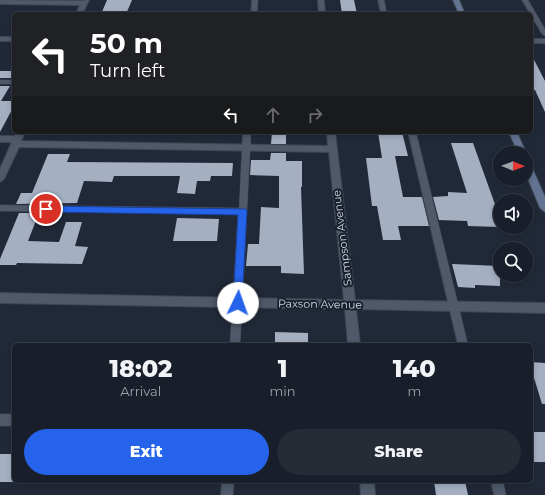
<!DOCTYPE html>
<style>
:root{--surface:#191f2a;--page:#262c36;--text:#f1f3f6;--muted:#9fa2a8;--line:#373d47;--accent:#2563eb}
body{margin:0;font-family:Montserrat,sans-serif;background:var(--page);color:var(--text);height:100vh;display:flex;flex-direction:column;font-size:15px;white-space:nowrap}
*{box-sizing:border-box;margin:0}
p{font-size:13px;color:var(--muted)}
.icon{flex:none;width:22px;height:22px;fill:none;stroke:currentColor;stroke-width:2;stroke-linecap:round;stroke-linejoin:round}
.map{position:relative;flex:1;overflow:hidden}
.side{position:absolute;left:12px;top:343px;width:521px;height:140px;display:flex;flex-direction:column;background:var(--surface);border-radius:6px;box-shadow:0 2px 6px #0003,0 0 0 1px var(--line)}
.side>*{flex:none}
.hud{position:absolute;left:12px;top:12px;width:521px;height:122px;border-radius:6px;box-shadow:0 2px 6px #0003,0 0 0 1px var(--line);background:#202124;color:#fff;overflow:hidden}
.needle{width:26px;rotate:91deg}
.fabs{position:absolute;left:493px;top:146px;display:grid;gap:8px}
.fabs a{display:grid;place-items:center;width:40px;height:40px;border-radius:50%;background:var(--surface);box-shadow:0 2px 6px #0003,0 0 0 1px var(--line);font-size:20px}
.pin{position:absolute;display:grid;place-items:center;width:34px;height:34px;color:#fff;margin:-17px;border:2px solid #fff;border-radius:50%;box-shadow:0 1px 4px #0007}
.me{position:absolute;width:44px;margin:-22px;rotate:3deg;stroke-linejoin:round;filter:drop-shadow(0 0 3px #0008)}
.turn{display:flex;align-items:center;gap:14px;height:84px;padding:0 12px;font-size:18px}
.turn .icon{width:52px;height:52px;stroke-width:2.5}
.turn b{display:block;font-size:28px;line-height:34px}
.lanes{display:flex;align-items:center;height:38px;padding:0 12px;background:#0003;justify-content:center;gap:20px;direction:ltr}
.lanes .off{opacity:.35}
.eta{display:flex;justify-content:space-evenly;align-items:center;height:68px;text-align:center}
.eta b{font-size:24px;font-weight:800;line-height:28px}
.cta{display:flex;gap:8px;margin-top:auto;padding:8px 12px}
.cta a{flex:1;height:46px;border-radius:24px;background:var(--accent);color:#fff;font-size:16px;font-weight:800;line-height:46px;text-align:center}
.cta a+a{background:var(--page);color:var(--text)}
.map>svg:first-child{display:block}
</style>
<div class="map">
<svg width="545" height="495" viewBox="0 0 545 495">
<rect width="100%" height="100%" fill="#212938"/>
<path fill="#a4afc2" d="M107,0H132L126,14H101Z
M340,0H354L357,14H342Z
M531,54L545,81V112L535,90H531Z
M0,71H14V78H0Z
M0,86H10L1,101H14V106L0,132Z
M272,132H286V144H271Z
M378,132H402L408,156H395L403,197H422L429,226H398L401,240H383L377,206H372L366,158H382Z
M451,143H473L497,210H500V227L468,226L467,221L439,220L433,197L448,196V192L467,193Z
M271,153H286V161H302V187H301L304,274L281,273V266H246L248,244H259L261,207L279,208V176L250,175L251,160H270Z
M48,154H70L67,162L233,163L232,176H211L210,181H197L195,194L177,193L180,176H114L112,182L84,181L77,203L16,204L21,193H32Z
M19,213H39L28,241L59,242L66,222H82L75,246L88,247L82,264L17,263L16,265H0V259Z
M177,218L219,219L217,241H173Z
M452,264L500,266V286L475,285V288L458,287Z
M275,332L308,333V345H275Z
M531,362L545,363V404H542L531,368Z
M531,432H545V462H531Z
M0,454H14V482H0Z
M434,481H465L468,495H436Z"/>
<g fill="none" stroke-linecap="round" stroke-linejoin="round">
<g stroke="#3f4652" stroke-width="1">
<path id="lane" d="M252,0H258L257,14H251Z
M378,0H384L387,14H381Z
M522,0H528L545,29V36L542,34Z
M0,80H14V84H0Z
M243,132H251L240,345H230L238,214L0,211V205L239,208Z
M408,132H416L468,345H458Z
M0,414H14V426H0Z
M222,481H234L233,495H221Z
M491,481H503L506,495H494Z"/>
</g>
<g stroke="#3f4652" stroke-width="2">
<path id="street" d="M0,0L82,1L89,0L82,14H76L80,5L0,4Z
M318,0H324L325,14H319Z
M0,37H14V41H0Z
M531,39H545V43H531Z
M17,132H25L21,141L328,146L327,132H335L355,300L545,303V313L356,309L360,345H348L345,309L0,303V293L344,300L329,152L19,147L4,179L0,182V169L12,142H0V136H15Z
M360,481H374L375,495H361Z"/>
</g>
<g stroke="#3f4652" stroke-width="2">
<path id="secondary" d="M453,0H459L465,14H459Z
M509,132H517L526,153H518Z
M526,160L530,163L545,197V212L540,208L526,174Z"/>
</g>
<use href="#lane" fill="#4f5969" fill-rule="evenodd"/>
<use href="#street" fill="#4f5969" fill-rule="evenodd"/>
<use href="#secondary" fill="#627492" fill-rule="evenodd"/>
</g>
<path fill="#2563eb" stroke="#184099" d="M46,206L246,209L247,211L242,303L241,306L238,307L234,306L233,303L238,215L46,212L41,209Z"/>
<g text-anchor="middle" stroke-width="4" stroke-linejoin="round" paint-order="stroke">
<g font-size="11" fill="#d4d9e3" stroke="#18202e">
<text transform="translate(342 238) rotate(-97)" y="4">Sampson Avenue</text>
<text transform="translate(320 304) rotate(1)" y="4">Paxson Avenue</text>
</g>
</g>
</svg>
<div class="fabs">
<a><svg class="needle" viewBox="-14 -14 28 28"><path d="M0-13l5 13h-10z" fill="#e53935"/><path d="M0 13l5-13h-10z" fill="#9fa2a8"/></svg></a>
<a><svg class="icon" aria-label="sound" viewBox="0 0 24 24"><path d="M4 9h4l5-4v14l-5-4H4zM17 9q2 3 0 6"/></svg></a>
<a><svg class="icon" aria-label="search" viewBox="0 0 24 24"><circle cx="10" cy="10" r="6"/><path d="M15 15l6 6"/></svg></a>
</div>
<div class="pin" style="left:46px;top:209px;background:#d93025"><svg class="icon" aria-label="arrive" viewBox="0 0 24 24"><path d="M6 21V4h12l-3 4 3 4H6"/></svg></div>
<svg class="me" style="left:238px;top:303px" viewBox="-20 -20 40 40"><circle r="19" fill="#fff"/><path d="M0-13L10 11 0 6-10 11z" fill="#2563eb"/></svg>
<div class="hud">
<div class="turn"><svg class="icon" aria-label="left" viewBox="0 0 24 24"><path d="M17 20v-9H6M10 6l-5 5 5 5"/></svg><div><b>50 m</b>Turn left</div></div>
<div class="lanes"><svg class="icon" aria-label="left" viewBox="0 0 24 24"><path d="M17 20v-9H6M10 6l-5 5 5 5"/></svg><svg class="icon off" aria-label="ahead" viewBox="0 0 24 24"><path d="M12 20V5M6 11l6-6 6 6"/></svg><svg class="icon off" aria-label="right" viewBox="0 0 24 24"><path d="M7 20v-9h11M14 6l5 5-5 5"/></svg></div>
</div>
<section class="side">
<div class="eta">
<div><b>18:02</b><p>Arrival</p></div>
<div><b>1</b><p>min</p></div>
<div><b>140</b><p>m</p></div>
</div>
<div class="cta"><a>Exit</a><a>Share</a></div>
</section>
</div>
